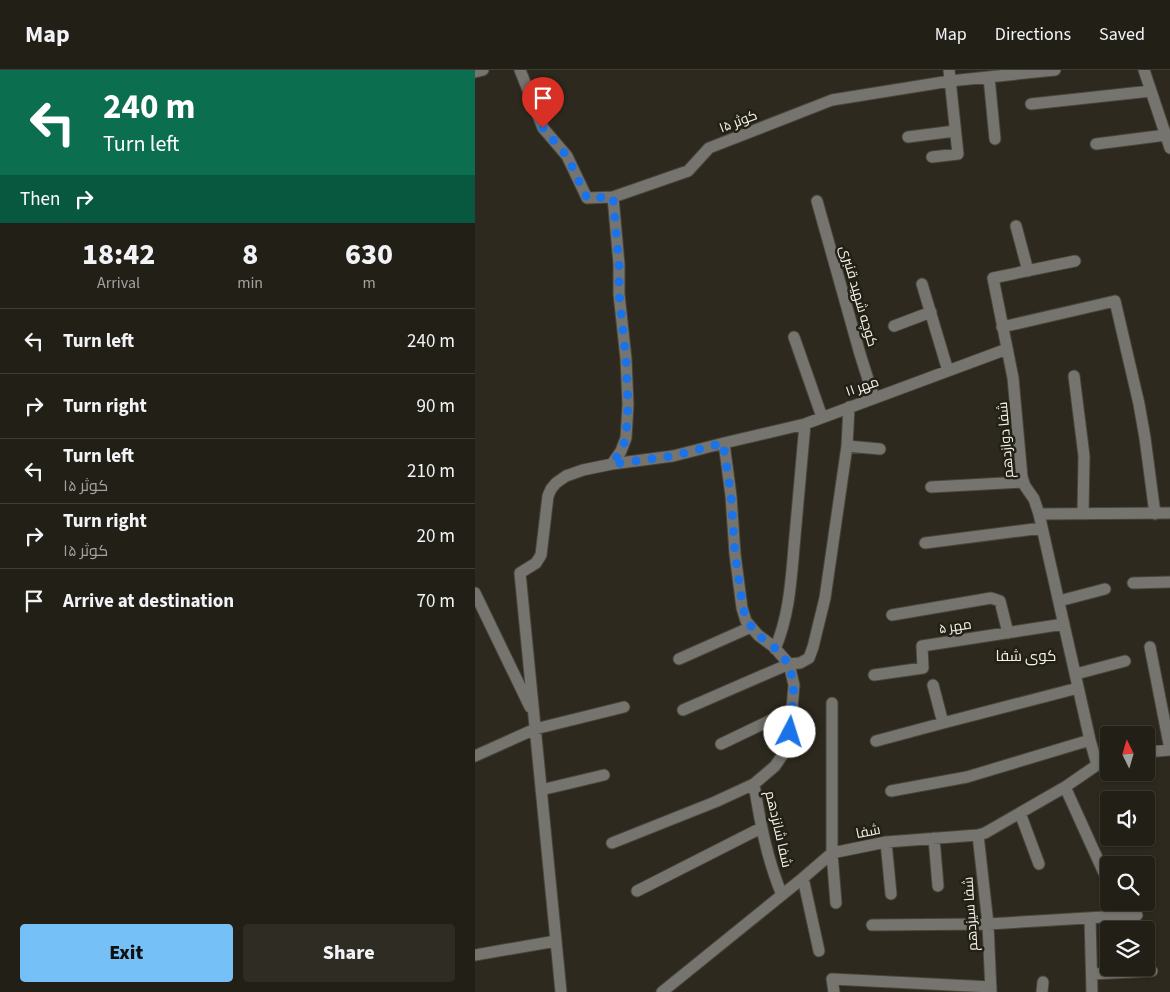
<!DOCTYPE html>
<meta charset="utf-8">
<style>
:root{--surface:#221f16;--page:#2e2c23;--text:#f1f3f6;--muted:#a2a2a1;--line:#3f3d35;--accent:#75c0f6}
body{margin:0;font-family:"Source Sans 3",Cairo,sans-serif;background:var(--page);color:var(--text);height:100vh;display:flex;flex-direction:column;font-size:19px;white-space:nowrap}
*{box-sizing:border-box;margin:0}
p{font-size:16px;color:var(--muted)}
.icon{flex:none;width:28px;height:28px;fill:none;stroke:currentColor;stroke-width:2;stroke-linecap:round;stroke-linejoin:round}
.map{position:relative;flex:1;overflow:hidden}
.sheet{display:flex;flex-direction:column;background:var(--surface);width:475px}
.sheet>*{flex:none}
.banner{background:#0b6e4f;color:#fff;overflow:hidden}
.needle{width:32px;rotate:355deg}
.controls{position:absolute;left:625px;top:656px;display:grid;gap:10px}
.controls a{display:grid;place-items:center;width:55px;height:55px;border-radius:5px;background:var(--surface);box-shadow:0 1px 4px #0004,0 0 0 1px var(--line);font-size:25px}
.pin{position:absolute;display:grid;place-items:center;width:42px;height:42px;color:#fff;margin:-51px -21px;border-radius:50% 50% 50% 0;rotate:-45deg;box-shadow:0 0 5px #0007}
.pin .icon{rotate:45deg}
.me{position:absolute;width:55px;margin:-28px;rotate:5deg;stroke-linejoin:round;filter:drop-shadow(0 0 4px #0008)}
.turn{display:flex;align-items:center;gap:18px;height:105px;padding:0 20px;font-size:22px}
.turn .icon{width:65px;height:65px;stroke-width:2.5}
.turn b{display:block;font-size:35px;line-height:42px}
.then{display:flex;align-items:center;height:48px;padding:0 20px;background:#0003;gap:10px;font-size:19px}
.eta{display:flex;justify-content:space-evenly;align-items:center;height:85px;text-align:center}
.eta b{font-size:30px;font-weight:800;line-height:35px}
.cta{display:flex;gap:10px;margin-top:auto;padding:10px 20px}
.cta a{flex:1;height:58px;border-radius:5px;background:var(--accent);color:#111;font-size:20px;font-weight:800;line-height:58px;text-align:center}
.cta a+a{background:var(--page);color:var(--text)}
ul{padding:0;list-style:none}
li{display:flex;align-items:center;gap:15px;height:65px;padding:0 20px;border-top:1px solid var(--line)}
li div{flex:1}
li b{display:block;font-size:19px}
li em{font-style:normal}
header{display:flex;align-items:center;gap:30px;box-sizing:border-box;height:70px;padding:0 25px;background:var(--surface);border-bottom:1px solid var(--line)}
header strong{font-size:24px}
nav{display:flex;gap:28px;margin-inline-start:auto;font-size:18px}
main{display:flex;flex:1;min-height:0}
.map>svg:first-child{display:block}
</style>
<header>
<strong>Map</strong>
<nav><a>Map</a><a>Directions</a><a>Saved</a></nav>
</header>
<main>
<section class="sheet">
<div class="banner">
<div class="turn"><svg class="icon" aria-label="left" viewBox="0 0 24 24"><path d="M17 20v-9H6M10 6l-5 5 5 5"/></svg><div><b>240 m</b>Turn left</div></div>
<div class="then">Then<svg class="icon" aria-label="right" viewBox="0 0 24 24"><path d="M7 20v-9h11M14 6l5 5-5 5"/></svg></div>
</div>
<div class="eta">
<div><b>18:42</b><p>Arrival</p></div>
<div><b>8</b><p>min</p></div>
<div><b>630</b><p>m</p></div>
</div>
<ul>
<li><svg class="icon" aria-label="left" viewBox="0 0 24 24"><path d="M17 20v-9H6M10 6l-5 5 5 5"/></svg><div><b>Turn left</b></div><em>240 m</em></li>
<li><svg class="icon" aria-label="right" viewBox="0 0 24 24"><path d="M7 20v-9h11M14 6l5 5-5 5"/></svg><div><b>Turn right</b></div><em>90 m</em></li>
<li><svg class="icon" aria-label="left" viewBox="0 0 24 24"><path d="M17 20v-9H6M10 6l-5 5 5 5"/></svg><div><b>Turn left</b><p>کوثر ۱۵</p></div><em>210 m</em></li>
<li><svg class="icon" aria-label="right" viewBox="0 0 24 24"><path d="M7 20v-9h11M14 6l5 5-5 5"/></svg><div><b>Turn right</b><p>کوثر ۱۵</p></div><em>20 m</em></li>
<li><svg class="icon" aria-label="arrive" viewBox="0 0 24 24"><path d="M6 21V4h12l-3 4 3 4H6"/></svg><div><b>Arrive at destination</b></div><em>70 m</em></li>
</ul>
<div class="cta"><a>Exit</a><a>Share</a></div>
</section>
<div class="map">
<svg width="695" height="922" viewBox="0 0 695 922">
<rect width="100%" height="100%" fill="#2d291e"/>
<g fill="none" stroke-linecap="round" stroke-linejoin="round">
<g stroke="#49453b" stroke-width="13">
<path id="minor" d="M45,0L68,58L92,86L112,128L138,127L213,101L234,78L357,30L475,11L580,0
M669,0L695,78
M0,2L8,0
M514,7L520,69
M556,34L676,21
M433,67L480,61
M621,74L691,65L695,66
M457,87L483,84L474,0
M342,131L385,284L399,328
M541,156L553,201
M600,191L518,208L538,308L547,407L550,416L559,429L564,444L615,670L622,695
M447,214L473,301
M419,256L456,242
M527,257L640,231L664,334L670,368L680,444
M319,267L347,347
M599,306L609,386L608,444
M372,376L405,379
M137,394L146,381L151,368L153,335L151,289L144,224V194L138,127
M456,417L548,412
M564,444L695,443
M450,473L567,458
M658,513L695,512
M0,523L55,637
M584,531L630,519
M417,545L516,528L525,531L533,563
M675,577L695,679
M300,579C314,546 316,512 319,477C323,436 326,395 330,354
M204,589L276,557
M601,604L650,591
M399,605L448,598L447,576L589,554
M458,615L468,653
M357,633V783L361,833
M208,640L314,594L325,593L334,588L338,577L350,528L372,376L374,337
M401,671L468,653L603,618
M246,674L317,640
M671,682L695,680
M0,686L60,659L149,637
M279,714C285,752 292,789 307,825
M590,717L629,803
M66,720L129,705
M416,721L492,707L615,670
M545,743L564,794
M503,765L513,854L516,922
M459,768L463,816
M411,772L416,824
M137,773L240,732L279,714L300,696L311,680L315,662L319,615L314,594L299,577L283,565L271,551L267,538L260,484L256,426L249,373
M328,808L344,881
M162,821L286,758
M615,848L617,922
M397,855L513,854L662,845
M0,885L81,871
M617,904L677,901
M86,922L45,503L61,493L66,485L73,426L76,419L81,413L91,406L108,400L137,394L198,386L249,373L330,354L532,279
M187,922L328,808L357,783L411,772L503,765L510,763L590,717L622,695L634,691
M359,922L357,909L516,917
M567,922L568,912"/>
</g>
<use href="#minor" stroke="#76746f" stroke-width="11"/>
</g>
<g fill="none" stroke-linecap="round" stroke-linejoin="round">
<path stroke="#1a73e8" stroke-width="9" stroke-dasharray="0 16.2" d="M68,58L92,86L112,128L138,127L144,194V224L151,288L153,335L151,368L146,381L137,394L198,386L248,373L256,426L260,484L268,538L272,551L283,565L299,577L314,594L319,615L315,662"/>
</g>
<g text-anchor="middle" stroke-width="5" stroke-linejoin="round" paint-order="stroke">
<g font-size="14" fill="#f4f2eb" stroke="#232015">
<text transform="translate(263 51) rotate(-21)" y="5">کوثر ۱۵</text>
<text transform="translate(384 226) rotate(74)" y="5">کوچه شهید قنبری</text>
<text transform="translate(387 316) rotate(-19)" y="5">مهر ۱۱</text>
<text transform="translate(530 370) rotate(-95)" y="5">شفا دوازدهم</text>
<text transform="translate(480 556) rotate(-9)" y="5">مهر ۵</text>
<text transform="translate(304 759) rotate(77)" y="5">شفا شانزدهم</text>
<text transform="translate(393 761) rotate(-11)" y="5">شفا</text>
<text transform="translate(495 844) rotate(-94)" y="5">شفا سیزدهم</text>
</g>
<g font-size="15" fill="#f4f2eb" stroke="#232015">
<text x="551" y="591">کوی شفا</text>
</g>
</g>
</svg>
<div class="controls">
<a><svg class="needle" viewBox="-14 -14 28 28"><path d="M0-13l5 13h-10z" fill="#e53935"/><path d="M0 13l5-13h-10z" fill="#a2a2a1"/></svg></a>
<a><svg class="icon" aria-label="sound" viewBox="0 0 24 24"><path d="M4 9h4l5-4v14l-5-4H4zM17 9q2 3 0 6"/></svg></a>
<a><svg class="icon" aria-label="search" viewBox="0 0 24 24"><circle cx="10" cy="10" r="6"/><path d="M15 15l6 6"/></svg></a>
<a><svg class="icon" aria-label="layers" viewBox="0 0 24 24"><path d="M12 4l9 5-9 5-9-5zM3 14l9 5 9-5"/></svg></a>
</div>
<div class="pin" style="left:68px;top:58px;background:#d93025"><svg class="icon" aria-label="arrive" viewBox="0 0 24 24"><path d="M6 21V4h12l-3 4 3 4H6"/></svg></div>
<svg class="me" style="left:315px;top:662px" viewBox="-20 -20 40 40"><circle r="19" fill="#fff"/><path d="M0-13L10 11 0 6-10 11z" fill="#1a73e8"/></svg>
</div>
</main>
